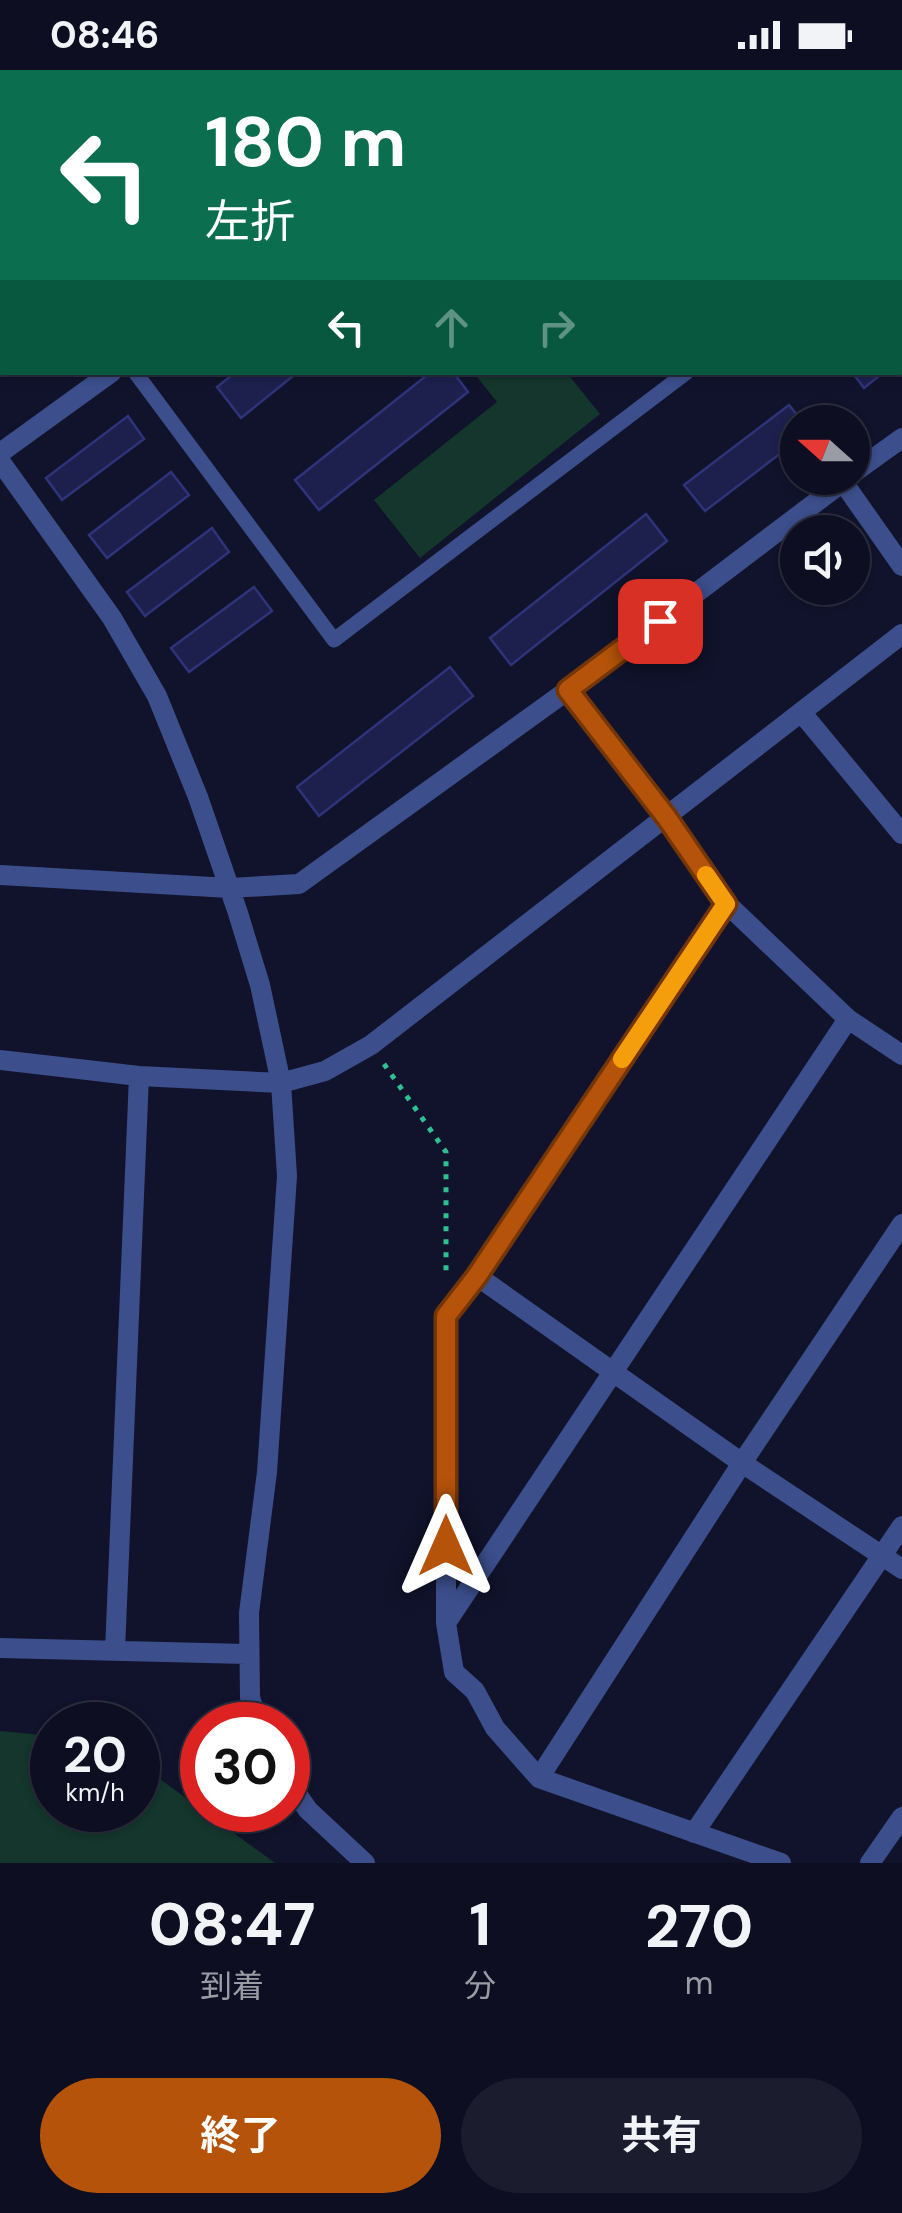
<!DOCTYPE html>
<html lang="ja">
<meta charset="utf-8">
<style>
:root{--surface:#0d0e21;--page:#1b1c2e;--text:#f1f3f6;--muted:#9a9ca5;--line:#2d2e3f;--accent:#b45309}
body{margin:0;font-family:"DM Sans","Noto Sans JP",sans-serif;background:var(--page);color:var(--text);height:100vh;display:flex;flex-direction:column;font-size:38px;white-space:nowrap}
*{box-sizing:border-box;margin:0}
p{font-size:32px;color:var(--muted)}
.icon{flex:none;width:55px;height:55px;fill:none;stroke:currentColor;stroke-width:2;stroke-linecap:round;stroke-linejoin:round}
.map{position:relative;height:1793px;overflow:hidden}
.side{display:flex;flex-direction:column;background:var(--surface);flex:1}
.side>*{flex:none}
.banner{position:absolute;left:0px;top:0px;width:902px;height:305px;box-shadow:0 2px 8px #0004,0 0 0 2px var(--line);background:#0b6e4f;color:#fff;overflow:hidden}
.needle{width:65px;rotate:291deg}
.buttons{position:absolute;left:780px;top:335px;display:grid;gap:20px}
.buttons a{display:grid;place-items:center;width:90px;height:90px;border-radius:50%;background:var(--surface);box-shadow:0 2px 8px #0004,0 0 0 2px var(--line);font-size:50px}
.speed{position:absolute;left:30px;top:1632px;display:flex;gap:20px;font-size:50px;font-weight:700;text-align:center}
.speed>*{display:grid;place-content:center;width:130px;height:130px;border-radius:50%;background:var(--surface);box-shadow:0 2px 8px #0004,0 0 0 2px var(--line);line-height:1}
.speed small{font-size:25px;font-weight:400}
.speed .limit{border:15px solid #d22;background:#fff;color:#111}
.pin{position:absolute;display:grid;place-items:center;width:85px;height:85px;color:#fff;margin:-42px;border-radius:20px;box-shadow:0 5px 15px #0006}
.me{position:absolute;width:110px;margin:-55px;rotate:0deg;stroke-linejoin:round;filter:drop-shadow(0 0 8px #0008)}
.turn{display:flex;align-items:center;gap:35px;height:210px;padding:0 40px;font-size:45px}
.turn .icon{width:130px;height:130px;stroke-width:2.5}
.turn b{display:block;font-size:70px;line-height:85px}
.lanes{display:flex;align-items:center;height:95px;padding:0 40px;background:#0003;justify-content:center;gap:50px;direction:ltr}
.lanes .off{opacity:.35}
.eta{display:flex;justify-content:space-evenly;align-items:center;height:170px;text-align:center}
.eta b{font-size:60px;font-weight:700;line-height:70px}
.button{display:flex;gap:20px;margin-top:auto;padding:20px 40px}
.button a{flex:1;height:115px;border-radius:60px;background:var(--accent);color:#fff;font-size:40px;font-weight:700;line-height:115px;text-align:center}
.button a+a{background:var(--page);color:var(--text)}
.status{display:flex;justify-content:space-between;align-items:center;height:70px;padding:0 50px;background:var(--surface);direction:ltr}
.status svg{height:28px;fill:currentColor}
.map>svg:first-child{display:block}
</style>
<div class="status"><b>08:46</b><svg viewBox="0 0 49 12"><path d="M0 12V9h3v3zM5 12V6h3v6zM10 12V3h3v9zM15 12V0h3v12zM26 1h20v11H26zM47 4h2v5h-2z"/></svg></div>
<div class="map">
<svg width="902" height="1793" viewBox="0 0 902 1793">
<rect width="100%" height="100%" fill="#11132c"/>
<path fill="#14362c" d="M474,303H567L600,344L420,488L374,430L497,332Z
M0,1661L52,1666V1740H138V1693L275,1793H0Z"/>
<path fill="#1d204d" stroke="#2f3379" stroke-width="2.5" d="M236,302H298L241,348L217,317Z
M431,302H453L468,322L319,440L295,410Z
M852,302H884L864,318Z
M789,335L803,352H798V370L705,441L684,415Z
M128,346L144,369L62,430L46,408Z
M171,402L189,425L107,488L89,465Z
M646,444L667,471L511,595L490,568Z
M212,458L229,482L145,546L127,522Z
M254,517L272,541L189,602L171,578Z
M450,597L473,626L319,746L297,717Z"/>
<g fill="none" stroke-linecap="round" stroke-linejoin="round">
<path stroke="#30bf91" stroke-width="5" stroke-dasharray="5 8" stroke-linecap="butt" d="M384,994L446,1082V1208"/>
<path stroke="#3c4e8b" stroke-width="15" d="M574,0L575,2
M135,302L334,570L687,302"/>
<path stroke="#3c4e8b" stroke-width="20" d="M299,0L301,2
M119,2L122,0
M529,2L533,0
M0,90L2,88
M0,383L112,302
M0,391L112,548L157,626L198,727L238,843L260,915L281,1013L287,1106L267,1402L249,1543L250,1627L258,1655
M852,404L902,368
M843,412L902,496
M568,620L667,748L726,833L848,949L902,985
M801,642L902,764
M0,805L230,818L299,814L568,620L848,408
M726,833L477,1206L446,1246V1553L454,1602L475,1621L495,1658L539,1708L781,1793
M0,990L139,1006L281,1013L325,1001L371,975L902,564
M477,1206L742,1393L902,1499
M446,1553L848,949
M0,1578L247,1584
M115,1581L139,1006
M539,1708L742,1393L902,1154
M288,1711L308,1740L365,1793
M694,1763L902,1456
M870,1793L902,1747"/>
</g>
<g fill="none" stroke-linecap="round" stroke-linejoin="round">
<g stroke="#753606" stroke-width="25">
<path id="route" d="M446,1476V1246L477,1206L726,834L667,748L568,620L660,551"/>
</g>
<use href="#route" stroke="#b45309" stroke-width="18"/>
<path stroke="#f59e0b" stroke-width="18" d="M622,989L726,834L706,805"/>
</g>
</svg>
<div class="buttons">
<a><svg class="needle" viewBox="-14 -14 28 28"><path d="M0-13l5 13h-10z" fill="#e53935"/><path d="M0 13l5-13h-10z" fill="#9a9ca5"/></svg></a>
<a><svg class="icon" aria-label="sound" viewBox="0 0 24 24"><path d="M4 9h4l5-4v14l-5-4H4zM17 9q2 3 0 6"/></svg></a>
</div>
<div class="speed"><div>20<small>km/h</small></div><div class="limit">30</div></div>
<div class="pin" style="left:660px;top:551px;background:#d93025"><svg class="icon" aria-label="arrive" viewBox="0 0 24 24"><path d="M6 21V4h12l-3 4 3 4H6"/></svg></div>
<svg class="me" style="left:446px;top:1476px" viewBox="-20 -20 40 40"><path d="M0-17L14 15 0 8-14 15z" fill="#b45309" stroke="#fff" stroke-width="4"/></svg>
<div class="banner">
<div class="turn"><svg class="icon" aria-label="left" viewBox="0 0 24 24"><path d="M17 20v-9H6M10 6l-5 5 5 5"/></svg><div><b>180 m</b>左折</div></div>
<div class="lanes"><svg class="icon" aria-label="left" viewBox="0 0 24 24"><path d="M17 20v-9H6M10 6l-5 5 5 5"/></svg><svg class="icon off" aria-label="ahead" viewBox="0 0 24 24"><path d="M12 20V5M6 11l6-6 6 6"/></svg><svg class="icon off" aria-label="right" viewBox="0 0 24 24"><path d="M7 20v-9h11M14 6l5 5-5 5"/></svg></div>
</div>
</div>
<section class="side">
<div class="eta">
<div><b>08:47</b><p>到着</p></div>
<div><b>1</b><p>分</p></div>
<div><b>270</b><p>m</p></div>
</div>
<div class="button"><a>終了</a><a>共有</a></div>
</section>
